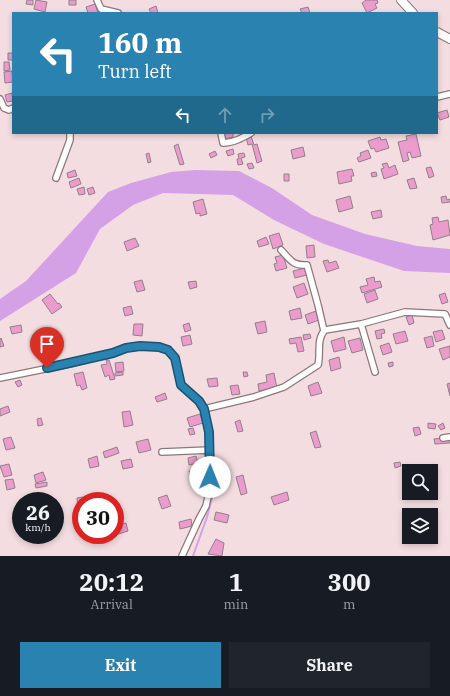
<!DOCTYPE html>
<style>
:root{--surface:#171b24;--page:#20242c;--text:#f1f3f6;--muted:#9ea1a6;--accent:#2a82b1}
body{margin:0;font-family:"IBM Plex Serif",serif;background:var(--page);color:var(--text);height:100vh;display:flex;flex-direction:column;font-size:15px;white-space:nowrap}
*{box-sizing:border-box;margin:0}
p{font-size:13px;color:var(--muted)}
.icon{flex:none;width:22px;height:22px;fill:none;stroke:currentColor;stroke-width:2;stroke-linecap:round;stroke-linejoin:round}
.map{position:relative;height:556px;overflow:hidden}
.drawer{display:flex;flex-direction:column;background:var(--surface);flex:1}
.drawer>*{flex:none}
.top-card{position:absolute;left:12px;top:12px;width:426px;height:122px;border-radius:0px;box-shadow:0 2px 6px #0003;background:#2a82b1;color:#fff;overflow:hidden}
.fabs{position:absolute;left:402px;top:464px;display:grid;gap:8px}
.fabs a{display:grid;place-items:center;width:36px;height:36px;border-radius:0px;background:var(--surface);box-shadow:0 2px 6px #0003;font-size:20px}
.speed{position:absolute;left:12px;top:492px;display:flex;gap:8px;font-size:20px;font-weight:700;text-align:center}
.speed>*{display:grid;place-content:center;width:52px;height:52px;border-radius:50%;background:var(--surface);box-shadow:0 2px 6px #0003;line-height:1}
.speed small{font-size:10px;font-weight:400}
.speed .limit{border:6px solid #d22;background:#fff;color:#111}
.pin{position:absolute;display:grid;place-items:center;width:34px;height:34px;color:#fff;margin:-41px -17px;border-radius:50% 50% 50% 0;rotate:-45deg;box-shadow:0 0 4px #0007}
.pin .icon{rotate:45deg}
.me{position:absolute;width:44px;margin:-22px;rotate:1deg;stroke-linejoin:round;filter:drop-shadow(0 0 3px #0008)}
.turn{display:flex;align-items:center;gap:14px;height:84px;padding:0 20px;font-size:18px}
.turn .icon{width:52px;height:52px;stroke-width:2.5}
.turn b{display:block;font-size:28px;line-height:34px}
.lanes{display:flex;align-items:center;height:38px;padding:0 20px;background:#0003;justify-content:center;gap:20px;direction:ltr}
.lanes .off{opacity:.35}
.eta{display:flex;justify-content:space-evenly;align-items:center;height:68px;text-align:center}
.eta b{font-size:24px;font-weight:700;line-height:28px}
.action{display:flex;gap:8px;margin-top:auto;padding:8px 20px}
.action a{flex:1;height:46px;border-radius:0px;background:var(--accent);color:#fff;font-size:16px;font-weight:700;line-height:46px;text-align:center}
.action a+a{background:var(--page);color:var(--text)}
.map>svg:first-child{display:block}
</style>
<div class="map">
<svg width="450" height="556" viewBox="0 0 450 556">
<rect width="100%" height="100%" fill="#f4dde0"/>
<path fill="#d4a1e7" d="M195,170L239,171L272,188L312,215L365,234L417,246L450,249V273L404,271L324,244L274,220L233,195L163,193L133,205L100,229L76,273L0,321V299L26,281L108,192L131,183L171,172Z"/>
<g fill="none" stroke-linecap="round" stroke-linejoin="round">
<path stroke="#d4a1e7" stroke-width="2" d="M193,556L207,517L213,494"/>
</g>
<path fill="#eb9ccc" stroke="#91808a" d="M27,0H33V5L26,4Z
M36,0L47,2L45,12L34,9Z
M69,0H76V5H69Z
M366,0H377L378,3L375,4L377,8L367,13L362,3Z
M95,4L98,13H88L86,7Z
M156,6L158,13H151L149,9Z
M308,7L310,13H302L300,9Z
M8,53H13V60H8Z
M4,62H9L10,70L4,71Z
M12,71L13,82L5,83L4,72Z
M12,93L13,101L7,102L5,95Z
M447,110L449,117L440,120L437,113Z
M223,133H233V137L224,139Z
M416,134L421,156L412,158L410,152L407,153L409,160L403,162L398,142L407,140L406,136Z
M251,136L254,145L257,144L262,161L257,163L252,144L248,145L246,137Z
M380,137L381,140L386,139L389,148L376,152L374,148L371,149L368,141Z
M178,144L184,164L180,165L174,146Z
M303,147L305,156L293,159L291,150Z
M233,149L234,154L228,156L226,151Z
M368,150L371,158L359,162L357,158L361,156L360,153Z
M215,151L217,155L211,158L209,154Z
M149,153L151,162L148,163L146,154Z
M244,153L245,157L241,158L243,164L238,165L237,159H239L238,154Z
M252,163L254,168L249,169L247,164Z
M387,163L389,168L395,165L398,174L384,179L381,169L384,168L382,164Z
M431,167L434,176L429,178L426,168Z
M352,169L354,176H351L352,181L339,184L337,172Z
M75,170L77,176L68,178L67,173Z
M376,172L377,176L372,177L371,173Z
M284,174H289V181H284Z
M79,178L81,184L71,188L69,182Z
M414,178L417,188L410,189L407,180Z
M84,187L85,194L79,195L77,189Z
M93,187L95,193L89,195L87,189Z
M350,196L353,208L339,212L336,200Z
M446,196L447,200L450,199V202L442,203L441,197Z
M203,199L207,214L200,216V213L196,214L193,202Z
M381,210L382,217L373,219L371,212Z
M438,217L439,222L448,220L450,235L433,240L430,225L433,224L432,218Z
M279,233L283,245L273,249L269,236Z
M266,237L269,244L259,247L257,241Z
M135,238L139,246L127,251L124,242Z
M314,245L315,257L307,258L306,246Z
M283,255L287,268L276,271L274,264L277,263L275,257Z
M328,260L329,263L336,261L339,268L327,272L323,261Z
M305,268L307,275L295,278L293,271Z
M374,277L375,282L380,281L382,287L362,293L360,287L368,285L366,279Z
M142,280L145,290L137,292L134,282Z
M196,281L197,287L190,289L188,282Z
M304,283L308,294L297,298L293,287Z
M375,290L378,299L367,303L364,294Z
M445,293L448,302L442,304L439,295Z
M50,294L58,304L59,303L62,307L52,314L42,300Z
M131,306L133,314L125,316L123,308Z
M300,308L302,318L291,320L289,311Z
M316,311L319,320L308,324L305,315Z
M412,315L414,323L409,325L406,317Z
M265,321L267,332L258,334L255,323Z
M189,323L191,330L185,332L183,325Z
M134,324H143L142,336L133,335Z
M21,325L22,332L12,334L10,327Z
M384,329L385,333L381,334L382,338L377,339L375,331Z
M442,330L445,339L436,342L433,332Z
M405,331L408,341L396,344L393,334Z
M310,334L311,338L304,340L303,335Z
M190,335L192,344L183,346L181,337Z
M432,336L434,346L427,348L424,338Z
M301,337L304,351L298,352L296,343L290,344L289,339Z
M344,337L346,349L334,352L331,341Z
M1,338L4,346L0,347V339Z
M360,338L363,350L352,353L348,341Z
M389,343L392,352L383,355L380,346Z
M450,346V357L443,360L439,349Z
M339,357L341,368L331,371L329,360Z
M106,360H109L115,379L110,380L109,375L105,377L101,365L107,364Z
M123,362L124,371L116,372L115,363Z
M393,362V366L389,367L388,363Z
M83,372L87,388L82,390L80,385L77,386L74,374Z
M123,372V375L115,376V373Z
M243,372H247L248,376L244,377Z
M274,373L277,388L259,391L258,384L267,382L266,375Z
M217,378L218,386L209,387L207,379Z
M20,380L22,385L18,387L15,382Z
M318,382L322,393L311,396L308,386Z
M450,383V396L447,384Z
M238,385L240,394L232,395L230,386Z
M165,393L167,399L157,402L155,397Z
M8,406L10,412L0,416V409Z
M130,411L133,425L124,427L122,412Z
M200,414L203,423L190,427L187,418Z
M41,418L43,425L38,426L37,419Z
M240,420L243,431L238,432L235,422Z
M428,423L436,424L435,429L428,428Z
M443,423L445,428L441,430L438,426Z
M419,427L421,434L415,436L413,428Z
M193,428L195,434L190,435L188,429Z
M316,431L321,447L315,448L310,433Z
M11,437L15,448L6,450L3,439Z
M450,437V443L435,444L434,439Z
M148,439L151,450L139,453L136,442Z
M117,447L119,453L105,458L103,452Z
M97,456L99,466L90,468L88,459Z
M196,456L198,463L189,465L188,458Z
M131,459L133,467L123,469L121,461Z
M400,462L401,466L395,468L394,463Z
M9,464L12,475L4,477L0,466Z
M189,471H201L203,481L191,482Z
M43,472L46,480L36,483L34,475Z
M243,475L247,493L241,495L236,477Z
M13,479L15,488L7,490L5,480Z
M47,482V486L36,488L35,484Z
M287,492L289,500L274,505L271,497Z
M167,495L171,506L162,509L158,498Z
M83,497V501H81V508H78L77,498Z
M216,512L229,515L227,523L214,520Z
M121,519L122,524L126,523L128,531L112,536V535H115V521Z
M191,519L192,526L180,529L179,522Z
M216,539L224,543L222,556L208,554Z"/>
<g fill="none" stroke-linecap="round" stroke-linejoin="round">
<g stroke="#8c787a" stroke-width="8">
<path id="minor" d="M97,0L101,9L118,13
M437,97L450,94
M0,99L4,108L9,110L13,108
M221,133L223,143C233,143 242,138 251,133
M56,178L70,140V133
M281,250C290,259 292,266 307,265L318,305L324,331
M361,324L375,372
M0,378L74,363L113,353L126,348L140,346L159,347L168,350L175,358L181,385L199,401L204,409
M443,438L450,437
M162,452L210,450
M182,556L199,519L206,506L209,492L210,463L209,432L204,409L254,397L284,387L318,365C321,354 316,339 325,330L361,324L405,312L445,314L450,325"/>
</g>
<g stroke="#8c787a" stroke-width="10">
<path id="secondary" d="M401,0L413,13
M437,32L450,39"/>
</g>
<use href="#minor" stroke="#fff" stroke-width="5.5"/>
<use href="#secondary" stroke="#fff" stroke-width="8"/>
</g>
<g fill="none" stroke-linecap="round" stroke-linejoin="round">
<g stroke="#1b5473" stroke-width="10">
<path id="route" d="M47,368L113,353L126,348L140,346L159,347L168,350L175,358L181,385L199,401L204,409L209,432L210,477"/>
</g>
<use href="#route" stroke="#2a82b1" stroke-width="7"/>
</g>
</svg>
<div class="fabs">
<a><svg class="icon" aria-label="search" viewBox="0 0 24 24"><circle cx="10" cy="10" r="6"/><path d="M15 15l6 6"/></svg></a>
<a><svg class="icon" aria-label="layers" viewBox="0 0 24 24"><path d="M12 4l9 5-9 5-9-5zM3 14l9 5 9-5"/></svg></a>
</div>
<div class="speed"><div>26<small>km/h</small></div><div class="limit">30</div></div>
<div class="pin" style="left:47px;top:368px;background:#d93025"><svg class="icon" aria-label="arrive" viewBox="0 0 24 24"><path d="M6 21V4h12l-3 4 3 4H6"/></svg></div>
<svg class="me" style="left:210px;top:477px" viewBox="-20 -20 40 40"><circle r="19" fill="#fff"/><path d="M0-13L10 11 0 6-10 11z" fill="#2a82b1"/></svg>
<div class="top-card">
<div class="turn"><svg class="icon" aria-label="left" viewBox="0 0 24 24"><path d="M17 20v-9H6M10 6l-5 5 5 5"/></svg><div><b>160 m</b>Turn left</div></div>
<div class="lanes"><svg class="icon" aria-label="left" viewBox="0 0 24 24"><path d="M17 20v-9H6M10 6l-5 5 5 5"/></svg><svg class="icon off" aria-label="ahead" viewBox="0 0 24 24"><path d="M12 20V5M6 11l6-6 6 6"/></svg><svg class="icon off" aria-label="right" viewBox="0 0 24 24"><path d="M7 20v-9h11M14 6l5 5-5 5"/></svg></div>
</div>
</div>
<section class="drawer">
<div class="eta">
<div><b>20:12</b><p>Arrival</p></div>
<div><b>1</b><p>min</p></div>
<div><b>300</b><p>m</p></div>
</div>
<div class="action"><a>Exit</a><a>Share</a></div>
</section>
